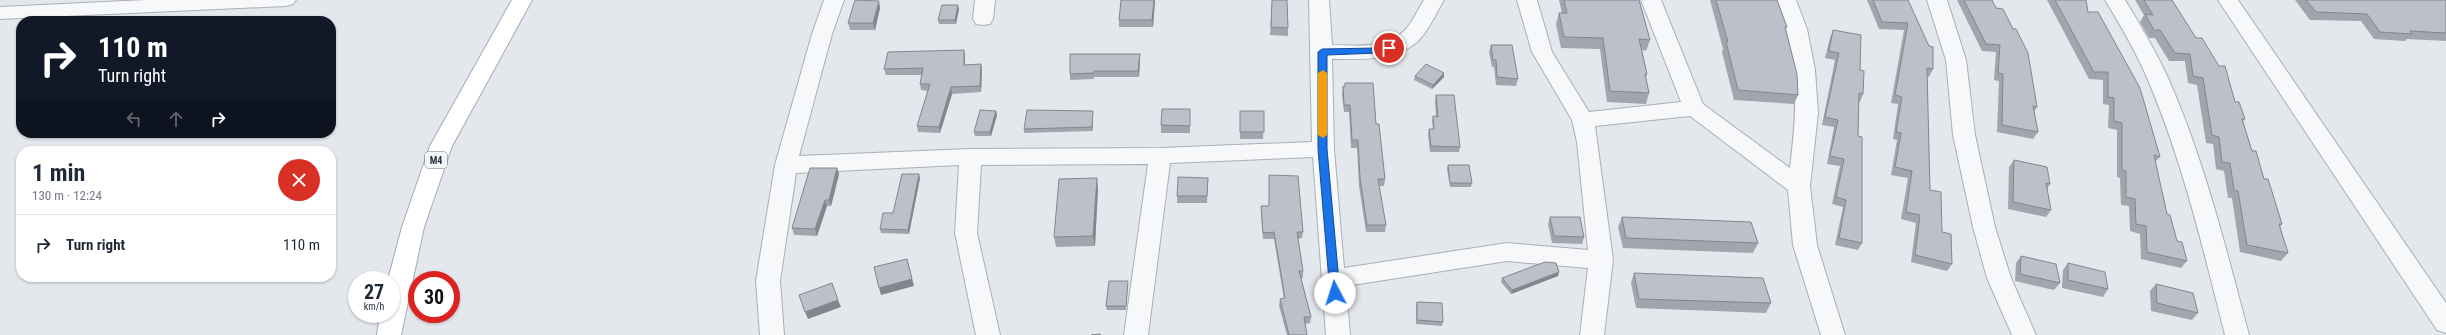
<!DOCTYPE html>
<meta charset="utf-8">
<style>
:root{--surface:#fff;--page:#f2f2f3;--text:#1f2937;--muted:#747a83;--line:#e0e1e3}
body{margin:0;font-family:"Roboto Condensed",sans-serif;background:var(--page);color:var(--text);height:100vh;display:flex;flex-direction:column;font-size:15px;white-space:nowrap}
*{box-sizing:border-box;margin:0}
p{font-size:13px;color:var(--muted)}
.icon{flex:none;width:22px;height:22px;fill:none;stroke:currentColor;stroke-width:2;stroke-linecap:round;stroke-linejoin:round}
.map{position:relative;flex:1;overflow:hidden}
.drawer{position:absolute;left:16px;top:146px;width:320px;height:136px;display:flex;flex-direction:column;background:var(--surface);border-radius:16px;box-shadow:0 1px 3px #0004}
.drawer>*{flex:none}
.guide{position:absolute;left:16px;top:16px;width:320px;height:122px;border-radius:16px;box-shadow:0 1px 3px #0004;background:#111827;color:#fff;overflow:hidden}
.speed{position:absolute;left:348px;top:271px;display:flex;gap:8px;font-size:20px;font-weight:700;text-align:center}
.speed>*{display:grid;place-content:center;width:52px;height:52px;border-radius:50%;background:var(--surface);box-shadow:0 1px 3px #0004;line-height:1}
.speed small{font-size:10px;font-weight:400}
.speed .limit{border:6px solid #d22;background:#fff;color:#111}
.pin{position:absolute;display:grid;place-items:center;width:34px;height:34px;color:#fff;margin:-17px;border:2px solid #fff;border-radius:50%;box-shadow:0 1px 4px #0007}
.me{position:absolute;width:44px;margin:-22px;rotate:355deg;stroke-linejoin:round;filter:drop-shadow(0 0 3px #0008)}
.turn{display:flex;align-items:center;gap:14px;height:84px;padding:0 16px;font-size:18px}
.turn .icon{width:52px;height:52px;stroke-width:2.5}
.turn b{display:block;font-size:28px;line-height:34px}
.lanes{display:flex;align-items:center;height:38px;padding:0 16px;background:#0003;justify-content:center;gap:20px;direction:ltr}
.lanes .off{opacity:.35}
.round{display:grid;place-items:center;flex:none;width:42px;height:42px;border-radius:21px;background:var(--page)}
.headline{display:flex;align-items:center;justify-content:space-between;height:68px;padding:0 16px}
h1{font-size:24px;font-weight:700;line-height:30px}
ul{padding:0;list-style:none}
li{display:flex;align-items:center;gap:12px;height:60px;padding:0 16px;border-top:1px solid var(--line)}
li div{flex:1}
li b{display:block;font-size:15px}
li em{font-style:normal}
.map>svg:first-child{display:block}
</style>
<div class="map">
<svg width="2446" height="335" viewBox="0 0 2446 335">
<rect width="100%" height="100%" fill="#e4e7ec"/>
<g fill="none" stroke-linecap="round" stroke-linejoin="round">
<g stroke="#a9aeb7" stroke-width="2">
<path id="minor" d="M146,0H296L293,4L286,6L0,19V7Z
M824,0H844L832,34L799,156L970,149L1160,148L1312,142L1309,0H1329L1332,45C1357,45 1387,50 1406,29C1413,21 1418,9 1424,0H1444C1436,13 1430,28 1420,39C1398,62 1361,59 1332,59L1334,149L1344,268L1507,243L1588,250L1577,142L1572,120L1532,52L1517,0H1537L1552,52L1589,112L1681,102L1641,0H1661L1703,104L1790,168C1798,103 1799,62 1776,0H1796L1807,29L1815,70L1818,113L1810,186L1817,245L1845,335H1821L1793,245L1788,190L1690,116L1595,126L1613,260L1604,335H1580L1588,268L1507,261L1346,286L1350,335H1326L1313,157L1170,163L1148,335H1124L1148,164L981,165L977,233L1000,335H976L955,233L959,165L796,173L780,281L784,335H760L756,281L775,165L812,34Z
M975,0H995L993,19L990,24L983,25L976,24L973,19Z
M1927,0H1947L1966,60L1975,135L1995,227L2011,278L2036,335H2012L1987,278L1973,227L1953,135L1946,60Z
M2105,0H2125C2141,26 2156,52 2169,80C2205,162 2226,249 2249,335H2225C2203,249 2183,162 2148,80C2136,52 2121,26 2105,0Z
M2218,0H2238L2446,303V333L2437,330Z"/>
</g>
<g stroke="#a3abb8" stroke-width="2">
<path id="major" d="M512,0H532L452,146L424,227L401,335H377L380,314H391V280H388L402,227L430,146Z"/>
</g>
<use href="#minor" fill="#f7f8fa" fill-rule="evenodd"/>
<use href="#major" fill="#fff" fill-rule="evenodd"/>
</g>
<path fill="#a1a5ae" d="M1121,0H1155L1153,27H1119V20Z
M1272,0L1288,28V36L1270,35Z
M1559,0H1639L1650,40L1646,51L1642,50L1647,74L1646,78L1649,93L1646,104L1607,102L1600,49L1561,48L1556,24L1559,13H1562Z
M1710,0H1777L1787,27L1786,29L1798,95L1794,104L1734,100L1722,52L1723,49Z
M1867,0H1908L1933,69L1929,77L1927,76L1930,190L1942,232L1952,264L1947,271L1911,262L1916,223L1901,219L1908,178L1891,175L1897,140L1893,139L1898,104L1891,103L1904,30L1879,29Z
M1957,0H1992L2037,107L2034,112L2038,132L2033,139L1997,132L1999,81L1994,80L1996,52L1982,51Z
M2047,0H2086L2088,12L2160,157L2155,162L2167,214L2177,241L2187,261L2181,268L2141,259L2140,234L2130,231L2129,206L2121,205L2120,178L2117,177V130L2108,128L2109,105L2103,104V80L2089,79Z
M2135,0H2172L2235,102L2245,119L2243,121L2252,151L2264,179L2282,224L2280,227L2288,253L2281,261L2240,252L2232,198H2228L2224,171L2216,169L2213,144L2206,143L2197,85L2188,83L2185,61H2169L2155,38H2149L2140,22L2144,15Z
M2295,0H2446V41L2407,39L2405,41L2374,39L2361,21L2310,20Z
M880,8L875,30H850L848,23Z
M959,9L956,24H939L938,20Z
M1833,30L1860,70L1863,94L1860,102L1859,101L1858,136L1862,243L1858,250L1835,245L1843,207L1832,204L1840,166L1827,164L1834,127L1822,125L1835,60L1825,58L1830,38Z
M1491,45L1518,79L1516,86L1496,85L1494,67H1492L1489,52Z
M964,50L965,57V65L981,64L982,70L981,92L952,94L940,133L918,132L917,126L928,91L921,90L920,84L922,75H886L884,69Z
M1140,54V60L1139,77H1094V79L1070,80V74Z
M1415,76L1444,77L1432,89L1414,80Z
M1345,83L1376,124L1385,179L1384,186H1379L1386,225L1385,232H1366L1359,186L1357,148H1351L1349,112H1344L1342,94L1343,86L1345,87Z
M1436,95L1460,147L1459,152H1430L1428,135L1429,129H1433L1432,122L1433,116L1436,117L1435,101Z
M1190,109V133H1161V125Z
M996,111L997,115L991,136H975L974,132Z
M1093,111V131L1024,133V129Z
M1240,111H1264L1263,139H1240Z
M2014,160L2050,184L2047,189L2051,210L2046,217L2008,209L2009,167Z
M1448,165L1472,183L1471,187H1450L1447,169Z
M837,168L839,174L831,206H827L817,236L794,235L792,228Z
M1269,175L1303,232L1302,238L1298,239L1303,271V278H1301L1311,317L1310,323L1305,324L1307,335H1287L1279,306L1280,299H1284L1274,239H1263L1261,213V206H1269Z
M920,178L909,234L881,233L880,229Z
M1208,178L1207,203H1177V196Z
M1098,188L1095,246L1056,247L1054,237Z
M1550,217L1584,237L1582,244L1552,243L1548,224Z
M1622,217L1758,243L1753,253L1623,248L1618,227Z
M2021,256L2060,283L2054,290L2015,281L2016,263Z
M2068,263L2108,289L2103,297L2062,288L2063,270Z
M1634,273L1771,303L1766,313L1636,308L1631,283Z
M1558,276L1511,294L1501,282L1502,278Z
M2156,284L2198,313L2192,320L2151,311L2150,291Z
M1128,285L1126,310H1107L1106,306Z
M1417,302L1443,322L1442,326L1416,324V305Z"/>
<path fill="#83868d" d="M1154,0H1155L1153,27L1152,20Z
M879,1L880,8L875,30L873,23Z
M958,5L959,9L956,24L955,20Z
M964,50L965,57V71L964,65Z
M1140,54V60L1139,77L1138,71Z
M981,64L982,70L981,92L980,86Z
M1444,73V77L1432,89L1433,85Z
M951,87L952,94L940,133L939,127Z
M996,111L997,115L991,136L990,132Z
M837,168L839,174L831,206L829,200Z
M919,174L920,178L909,234L908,230Z
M1097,178L1098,188L1095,246L1093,236Z
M825,200L827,206L817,236L815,229Z
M907,259L914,286L881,295L879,288Z
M1559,272L1558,276L1511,294L1512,290Z
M838,300L841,307L808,319L805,312Z"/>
<path fill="#bbc0ca" stroke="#83868d" d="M855,0L879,1L873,23H848Z
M1121,0H1154L1152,20H1119Z
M1272,0H1287L1288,28L1271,27Z
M1564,0H1639L1650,40L1639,39L1647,74H1645L1649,93L1610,91L1603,38L1564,37L1559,13H1567Z
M1716,0H1777L1787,27H1785L1797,74L1798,95L1738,90L1726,42H1728Z
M1873,0H1908L1929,46L1933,47V69L1927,68L1930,190L1941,192L1942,232L1951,234L1952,264L1915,255L1920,215L1906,212L1912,171L1895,167L1901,133L1896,132L1902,97L1895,95L1908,23L1882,22Z
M1964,0H1992L1996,8L2003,9L2013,29H2016L2028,53L2037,107L2033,106L2038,132L2002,125L2003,74L1998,73L2000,45L1986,44Z
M2055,0H2086L2088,12H2098L2140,88L2160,157L2154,155L2167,214L2170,215L2177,241L2182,242L2187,261L2147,252L2146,226L2136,224L2135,199L2126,197V171L2122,170V123L2114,121V98L2108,97V72H2094Z
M2144,0H2172L2196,38H2202L2219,66H2225L2235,102H2239L2245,119H2242L2252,151H2256L2264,179H2268L2282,224H2279L2288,253L2247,245L2238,191L2234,190L2230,163L2222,162L2219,137L2212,135L2203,78L2193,76L2190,54L2175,53L2160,30H2154L2145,14L2153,15Z
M2306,0H2446V33L2410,31L2412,34L2380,32L2367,14L2316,12Z
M942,5H958L955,20H938Z
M1833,30L1861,35L1860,70L1864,71L1863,94L1859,93L1858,136L1862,137V243L1839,238L1846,200L1836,197L1844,159L1830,156L1838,120L1825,117L1839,53L1829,51Z
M1491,45H1512L1518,79L1497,77L1496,60H1493Z
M964,50V65L981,64L980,86L951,87L939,127L917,126L930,84H920L923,68L884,69L888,52Z
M1070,54H1140L1138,71H1094V73L1070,74Z
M1426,64L1444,73L1433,85L1415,76Z
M1345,83H1373L1376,124H1379L1385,179H1378L1386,225H1367L1360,178L1358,140H1352L1350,105H1344L1343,86L1345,87Z
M1436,95H1454L1460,147L1431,146L1429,129H1434L1433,116L1438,117Z
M1162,109H1190V126L1161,125Z
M980,110L996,111L990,132H974Z
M1027,110L1093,111L1092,127L1024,129Z
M1240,111H1264V132H1240Z
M2014,160L2047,167L2050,184L2046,183L2051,210L2013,202Z
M1448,165H1469L1472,183H1450Z
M810,168H837L829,200H825L815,229L792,228Z
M902,174H919L908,230L880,229L883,213H893Z
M1269,175L1298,176L1303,232H1297L1303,271H1299L1311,317H1304L1307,335H1289L1280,299L1285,298L1274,232L1263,233L1261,206H1269Z
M1178,177L1208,178L1207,196H1177Z
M1097,178L1093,236L1054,237L1059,179Z
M1550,217H1580L1584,237L1554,236Z
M1622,217L1751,222L1758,243L1626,238Z
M2021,256L2056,264L2060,283L2020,274Z
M907,259L912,279L879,288L874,267Z
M1545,262L1556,263L1559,272L1512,290L1502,278Z
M2068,263L2105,272L2108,289L2068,280Z
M1634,273L1763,278L1771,303L1639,299Z
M1109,281H1128L1126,306H1106Z
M832,283L838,300L805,312L799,295Z
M2156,284L2193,293L2198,313L2157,303Z
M1417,302L1442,303L1443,322L1417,320Z
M1100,334L1101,335H1091Z"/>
<path fill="#1a73e8" stroke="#114b97" d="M1389,45L1392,46V50L1378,53L1327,55V149L1340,293L1335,297L1330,293L1318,149V52L1322,49L1378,48Z"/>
<path fill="#f59e0b" d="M1323,70L1327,73V135L1323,138L1318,135V73Z"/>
<g text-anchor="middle" stroke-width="4" stroke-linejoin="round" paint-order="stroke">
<rect fill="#f4f6f9" stroke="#676e7b" stroke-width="1" x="425" y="152" width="22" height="16" rx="3"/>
<g font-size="10" font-weight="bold" fill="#2b3445">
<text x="436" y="164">M4</text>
</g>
</g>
</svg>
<div class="speed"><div>27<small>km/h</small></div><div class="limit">30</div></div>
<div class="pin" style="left:1389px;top:48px;background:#d93025"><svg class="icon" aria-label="arrive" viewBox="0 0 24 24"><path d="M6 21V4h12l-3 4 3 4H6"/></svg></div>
<svg class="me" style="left:1335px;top:293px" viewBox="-20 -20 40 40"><circle r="19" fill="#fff"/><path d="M0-13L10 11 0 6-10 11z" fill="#1a73e8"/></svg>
<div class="guide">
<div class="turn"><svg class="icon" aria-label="right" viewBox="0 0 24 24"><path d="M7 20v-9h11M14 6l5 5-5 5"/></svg><div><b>110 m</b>Turn right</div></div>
<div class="lanes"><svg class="icon off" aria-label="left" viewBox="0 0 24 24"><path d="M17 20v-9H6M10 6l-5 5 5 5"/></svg><svg class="icon off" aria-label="ahead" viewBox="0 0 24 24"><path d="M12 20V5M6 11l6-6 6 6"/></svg><svg class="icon" aria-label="right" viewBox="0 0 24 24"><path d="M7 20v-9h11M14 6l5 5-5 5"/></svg></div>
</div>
<section class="drawer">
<div class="headline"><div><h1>1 min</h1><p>130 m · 12:24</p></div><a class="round" style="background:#d93025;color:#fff"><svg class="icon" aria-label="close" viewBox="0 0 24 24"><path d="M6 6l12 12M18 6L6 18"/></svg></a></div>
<ul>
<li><svg class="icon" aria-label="right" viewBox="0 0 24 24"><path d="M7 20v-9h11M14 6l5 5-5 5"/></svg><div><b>Turn right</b></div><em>110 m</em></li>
</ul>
</section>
</div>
